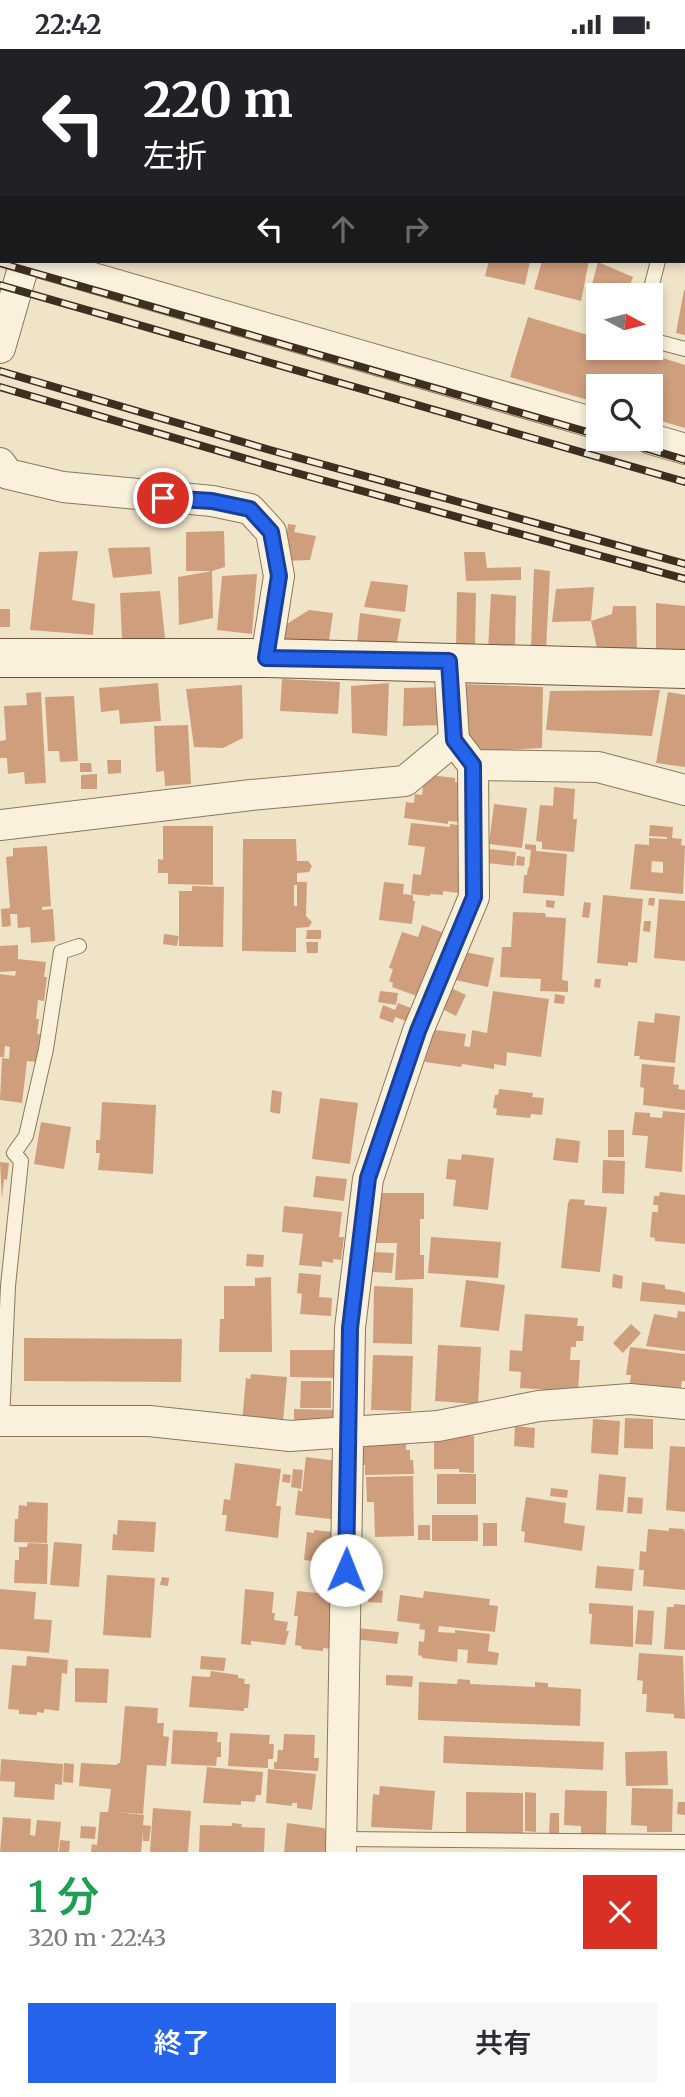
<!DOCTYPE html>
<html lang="ja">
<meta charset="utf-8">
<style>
:root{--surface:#fff;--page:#f7f7f7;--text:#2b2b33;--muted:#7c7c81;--accent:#2563eb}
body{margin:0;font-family:Merriweather,"Noto Sans JP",serif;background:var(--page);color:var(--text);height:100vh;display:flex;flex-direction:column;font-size:26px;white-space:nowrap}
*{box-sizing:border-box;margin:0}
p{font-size:23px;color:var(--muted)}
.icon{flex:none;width:38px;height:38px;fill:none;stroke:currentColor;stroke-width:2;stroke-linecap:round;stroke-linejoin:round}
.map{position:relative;height:1803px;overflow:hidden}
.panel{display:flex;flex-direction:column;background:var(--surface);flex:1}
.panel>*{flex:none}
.guide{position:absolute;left:0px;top:0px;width:686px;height:214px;box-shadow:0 4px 10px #0003;background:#202124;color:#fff;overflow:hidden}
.needle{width:46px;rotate:97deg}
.buttons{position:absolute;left:586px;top:234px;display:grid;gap:14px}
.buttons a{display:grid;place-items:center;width:77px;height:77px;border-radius:0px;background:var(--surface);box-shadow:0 4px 10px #0003;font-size:35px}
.pin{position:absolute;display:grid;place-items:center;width:60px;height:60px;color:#fff;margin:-30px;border:4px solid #fff;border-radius:50%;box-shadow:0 2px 7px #0007}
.me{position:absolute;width:77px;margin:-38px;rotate:1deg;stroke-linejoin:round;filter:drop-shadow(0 0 5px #0008)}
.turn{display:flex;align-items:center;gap:24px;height:147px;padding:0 28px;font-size:32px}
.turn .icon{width:91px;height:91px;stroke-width:2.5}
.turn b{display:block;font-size:49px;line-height:60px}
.lanes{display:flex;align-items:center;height:66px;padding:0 28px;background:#0003;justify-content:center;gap:35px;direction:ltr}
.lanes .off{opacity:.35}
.round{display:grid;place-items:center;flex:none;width:74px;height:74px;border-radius:0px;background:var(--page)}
.head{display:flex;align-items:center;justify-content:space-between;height:119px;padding:0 28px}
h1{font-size:42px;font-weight:600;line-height:52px;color:#1e9e55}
.action{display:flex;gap:14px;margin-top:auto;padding:14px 28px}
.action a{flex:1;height:80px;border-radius:0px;background:var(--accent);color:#fff;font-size:28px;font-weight:600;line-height:80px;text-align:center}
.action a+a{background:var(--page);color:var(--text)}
.status{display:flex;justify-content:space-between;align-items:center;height:49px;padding:0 35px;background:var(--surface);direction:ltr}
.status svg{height:19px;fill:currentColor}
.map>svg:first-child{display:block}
</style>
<div class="status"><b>22:42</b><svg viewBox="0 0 49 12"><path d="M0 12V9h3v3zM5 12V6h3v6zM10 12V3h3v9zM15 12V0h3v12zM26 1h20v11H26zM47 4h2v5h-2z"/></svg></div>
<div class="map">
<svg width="685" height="1803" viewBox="0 0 685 1803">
<rect width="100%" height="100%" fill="#f0e4c8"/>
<path fill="#cf9f7d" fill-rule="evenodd" d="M489,212H530L525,236L485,227Z
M542,212H589L581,252L534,240Z
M598,213L633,228L626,247H598V263L586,258Z
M684,241H685V286L676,284Z
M528,268L598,289V299H631L685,316V379L651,369V338H598V354L510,328Z
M288,475L296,476L294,483L316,487L310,511L283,512Z
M224,482L225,518L212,522H186V483Z
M150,498L152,525L113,529L108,499Z
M78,502L72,551L95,555L93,586L30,581L39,503Z
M464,503H485L487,519L521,518V531L466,532Z
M534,520L550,522L546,601L531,599Z
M212,522L213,569L179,576L178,528Z
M257,525L252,585L217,581L222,527Z
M371,532L408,536L405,563L364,558Z
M594,538L591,572L552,573L556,540Z
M160,542L165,589L122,591L120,544Z
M457,543L476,544L475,598L456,599Z
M491,545L516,547L515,599L488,600Z
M656,554L685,557V607H656Z
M613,557H636L637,602L598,604L591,572L612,565Z
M0,560H10V578H0Z
M309,561L333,564L328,599L284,595L285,576Z
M360,564L401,570L396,598L357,594Z
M282,630L340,633L338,665L280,662Z
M158,634L161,672L120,675L119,661L101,663L99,639Z
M389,634L387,687L352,684L351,637Z
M459,635L543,638L542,699L484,702L461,687Z
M242,636L243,689L223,699L194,698L186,640Z
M444,638L447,676L403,677L404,639Z
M660,641L652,687L546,681L550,642Z
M41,643L46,734L25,735L24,723L8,725L7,709H0V692L6,691L4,657L27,656L26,644Z
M668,643L685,646V718L656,714Z
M74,647L78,712L60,713L59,702H48L45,648Z
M188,676L191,735L165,737L164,722L156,723L154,677Z
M107,711H121V724L108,725Z
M80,714H91L92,723H80Z
M97,725V740H81V726Z
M431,726L455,729V733L461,734L460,773L448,772V775L404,769L406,753L414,754L415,745L422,746L424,729Z
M554,738L575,740L573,770H577L574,803L542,800V793L536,792L540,756L553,757Z
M494,755L527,759L522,799L489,795Z
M411,774L450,778V775L464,777L466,837L459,836L458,844L443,842V846L430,845V847L411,845L413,825L421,826L425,798L408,796Z
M650,776L673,778L672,789L682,790L681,796L685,797L683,845L630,840L635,795L649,796V789L667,790V788L649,787ZM652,812L663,813V824L651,823Z
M163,777H213V836L168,835V824H158V810L163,811Z
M243,790H296L297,812H308L312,817L309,823L297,824V836H294V857H297V833H307L306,867L312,873L309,878L296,879V903L242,902Z
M525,795L536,796V802L567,805L564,847L523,844L524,826H527L528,818L529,819L531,801L525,800Z
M47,797L51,857L42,858V861L53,860L55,892L31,894L30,878L18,879L17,865H10L11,877L2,878L1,860L10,859L6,808L13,807V799Z
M488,800L516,803L514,817L486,814Z
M517,807L525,808L524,817L516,816Z
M384,833L404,835L403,845L413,846V852H415L412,875L379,871Z
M192,837L224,838L223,898L179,897V842H192Z
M603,846L643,850L637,914L628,913V917L597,914Z
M649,849H655L654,857L648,856Z
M659,850L685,852V912L654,909Z
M546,851L555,852L554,859L546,858Z
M584,853L591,854L589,869L582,868Z
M513,863L545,864L546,868L566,869L562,931L568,932V943L540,942L541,930L500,928L502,898H511Z
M644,872H651L650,883L643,882Z
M422,876L447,885L422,949L392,938L393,934L389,932L393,920L389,919L402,883L418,888Z
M307,881H321V890H306Z
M164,885L179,887L177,897L163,895Z
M306,893H318V904H307Z
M18,896V910L46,913L44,928H47L44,952L38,951L36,970H39L37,985H40L37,1013L27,1012L22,1054L0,1051L2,1009L9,1010L10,998L5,997L4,1008H0V925L15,927L16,922L0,923V897Z
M461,902L494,909L488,938L455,931Z
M595,930H601L600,939L594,938Z
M447,937L466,946L456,967L438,958Z
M380,942L398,944L396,956L378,953Z
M493,942L549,950L541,1008L507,1003L506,1017L494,1015V1020L462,1015L461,1018L425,1013L429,980L466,985L464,997L470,998L472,981L487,984Z
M555,945L565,947L564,955L554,954Z
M398,954L419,962L414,975L395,968L393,974L379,969L383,956L395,961Z
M655,964L680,967L675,1014L639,1010L640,1007H634L638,972L654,974Z
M642,1015L675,1018L673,1035L679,1036L678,1040L685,1041V1061L643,1056L644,1039L640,1038Z
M499,1040L533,1044L532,1048L544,1049L542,1066L531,1065L530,1069L496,1066L497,1060L493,1059L495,1046H498Z
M272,1041L282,1043L280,1065L270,1063Z
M320,1049L358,1054L350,1115L312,1110Z
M102,1053L156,1056L153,1125L98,1121L100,1104H96V1091H100Z
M663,1062L685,1064L682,1123L645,1119L648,1087L632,1086L635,1063L650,1064V1068L662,1069Z
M41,1073L71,1078L64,1120L34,1115Z
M608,1081H624V1108H608Z
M556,1089L580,1092L578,1114L553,1111Z
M462,1105L494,1109L488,1161L453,1157L456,1131L446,1130L448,1110L461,1111Z
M603,1111L625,1112L624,1145L602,1144Z
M0,1113L9,1114L7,1131L4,1130L2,1150Z
M316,1127L347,1130L344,1152L313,1148Z
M660,1143L685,1146V1195L655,1192V1189L650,1188L652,1163H658V1156H653L654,1147H659Z
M375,1144H424V1170H420V1206H424V1230L395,1231L397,1194H375Z
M570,1150L585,1151L584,1156L607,1158L600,1223L561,1219L568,1154Z
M284,1157L342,1163L339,1188H344L341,1211L333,1210V1214L322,1212V1218L299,1216L303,1185L282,1183Z
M431,1188L501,1193L498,1229L428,1224Z
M374,1203L394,1204L392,1224L373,1223Z
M247,1205L264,1206L263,1218L246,1217Z
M299,1224L321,1226L319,1248L332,1249L331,1267L300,1265L302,1245L297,1244Z
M613,1225L623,1227L622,1240L612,1238Z
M271,1228L272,1303H219L220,1270H224V1237H255V1229Z
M466,1231L505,1236L499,1282L460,1278Z
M642,1233L665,1236V1240L681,1242L685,1244V1256L640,1252Z
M374,1237L413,1239L412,1295L373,1294Z
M678,1262L685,1263V1302L646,1297L654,1265L677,1269Z
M525,1265L578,1269L577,1277H584L583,1292H576V1298H571L570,1311H580L578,1343L520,1339L521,1323L509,1322L510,1301L522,1302Z
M631,1275L641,1284L623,1304L613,1294Z
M24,1289L182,1290L181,1333L24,1332Z
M438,1296L481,1298L478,1355L435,1352Z
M630,1298L685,1305V1332H682L679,1350L629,1339L631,1326H626Z
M290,1301H340V1329L290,1328Z
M373,1306L413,1307L411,1362L371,1361Z
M251,1325L287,1328L283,1373H242L246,1329L250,1330Z
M301,1332H331V1359H300Z
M294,1360L339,1361V1381L294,1380Z
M625,1369L653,1370V1400L624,1399Z
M593,1370L620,1372L618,1406L591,1404Z
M515,1377L535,1379L534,1399L514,1397Z
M434,1387H474V1424L459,1423V1420H434Z
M406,1390V1401H410V1411H413L414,1425L365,1426V1416H362V1395Z
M670,1397L685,1398V1463L666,1461Z
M306,1408L346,1413L339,1471L295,1466L298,1441L302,1443Z
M235,1414L281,1420L276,1457H281L278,1489L225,1482L227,1466H222L224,1450L230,1451Z
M293,1420L303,1421L301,1440L291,1438Z
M283,1425L291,1426L290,1434L282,1433Z
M437,1425H476V1455H437Z
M599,1425L626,1428L623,1463L596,1461Z
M413,1427L414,1487L375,1488L374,1453H367L366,1428Z
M551,1439L568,1441L567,1449L550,1447Z
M526,1448L566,1454L564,1474L585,1477L582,1502L524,1493L525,1483L521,1482Z
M628,1448L643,1449L642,1465L627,1464Z
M27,1453L48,1454L47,1494L14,1493L15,1470H18L19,1456L27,1457Z
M432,1466H478V1492H432Z
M118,1471L156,1473L154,1503L112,1501L113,1485L117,1486Z
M483,1474H497V1497H483Z
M418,1476H430V1491H418Z
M669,1479L684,1480L685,1484V1541L643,1537L644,1521H639L640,1502L646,1503L648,1480L669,1482Z
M314,1481L342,1484L338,1515L304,1511L307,1483L314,1484Z
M54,1493L82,1495L79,1538L50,1536Z
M28,1494L48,1495L47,1535L14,1534L15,1511H19V1498H27Z
M597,1517L634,1520L632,1542L595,1539Z
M107,1526L155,1529L151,1589L103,1586Z
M162,1528L169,1529L168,1537L160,1536Z
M0,1540L36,1543L34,1570L52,1571L49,1604L0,1600Z
M245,1540L274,1543L272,1564H275L274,1571L288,1573L286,1582H289L285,1596L251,1592V1596L241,1595Z
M369,1540L383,1542L382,1554L368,1553Z
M297,1542L337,1546L331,1600L323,1599V1602L302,1600L301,1597L295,1596L298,1567H294Z
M424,1542L490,1550L489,1556L498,1557L495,1583L439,1577L438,1583L455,1584V1581L490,1585L488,1602L499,1604L497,1616L467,1614L468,1601L458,1600L457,1613L422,1609V1607L418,1606L419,1592L424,1593L425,1581L419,1580L420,1575L397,1572L400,1546L423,1549Z
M589,1554L633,1557V1598L590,1595L592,1565H589Z
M674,1555L685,1556V1601L664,1600L667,1558H674Z
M638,1561L654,1562L652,1596L635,1595Z
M356,1579L399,1583L397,1595L354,1590Z
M639,1604L683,1607L685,1670L674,1669V1665L646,1663L647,1645H642L643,1632L637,1631Z
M27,1607L68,1611L67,1625L62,1624L59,1662L44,1660V1664L37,1663V1666L19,1665V1661L8,1660L12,1616L26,1617Z
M201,1607L226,1609L224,1622L200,1620Z
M75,1619L109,1620L107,1654L75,1653Z
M211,1622L238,1626V1629L245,1630L244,1635H250L248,1659H244V1662L189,1658L192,1627L210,1628Z
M386,1626L413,1627L412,1638L386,1636Z
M458,1630L470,1631V1635L535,1638V1633L548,1634V1638L581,1640L580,1677L418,1671L419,1633L457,1635Z
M125,1657L158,1659L157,1674H164L163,1687L169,1688L166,1717L147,1716L143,1765L116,1763L144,1766L143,1776L151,1777L149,1792H143V1782L141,1803H91L92,1795L97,1796L100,1763H108L111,1740L79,1737L81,1714L117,1716L118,1714H120Z
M173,1681L218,1683L217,1693H221V1708H217L216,1717L171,1715Z
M230,1684L270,1686L269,1695H274L273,1710H268V1719L228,1717Z
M284,1685L315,1686L314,1709H319L318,1722L274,1720V1713H277L278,1701H283Z
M444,1687L604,1693L603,1721L443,1714Z
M667,1702L668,1736L626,1737L625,1703Z
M1,1710L63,1715L62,1736L55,1735L54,1751L14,1748L15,1733L0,1732Z
M64,1714L74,1715L73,1734L63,1733Z
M207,1718L263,1723L261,1746H256L255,1753L241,1752V1756L203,1754Z
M268,1720L316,1725L312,1761L297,1759V1754H292V1757L266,1754Z
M380,1737L435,1742L432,1781L371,1778L373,1745L379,1746Z
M632,1739L673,1740L672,1783H647V1777L631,1776Z
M565,1741L607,1742L606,1786L581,1785V1777L564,1776Z
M466,1743L523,1744V1784L466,1783Z
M525,1743L536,1744V1783L525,1782Z
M678,1753H685V1766L677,1765Z
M153,1759L191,1762L188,1803H150Z
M550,1764H559V1785L549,1784Z
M3,1768L31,1770L30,1786L35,1787L37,1771L61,1773L58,1803H0Z
M232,1774L242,1775L241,1778L265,1779L264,1803H199L200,1776L232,1777Z
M287,1774L324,1779L329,1787L328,1803H284Z
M81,1777L96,1778L95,1790L80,1789Z
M60,1791L70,1792L69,1803H59Z"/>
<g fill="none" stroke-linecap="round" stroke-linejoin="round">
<g stroke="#8d765c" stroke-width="16">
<path id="lane" d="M467,2V0
M684,113L685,110
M649,247L658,212
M651,291L685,300
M2,1373L8,1237L21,1112L14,1104L26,1087L46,1000L61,903L79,897
M341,1790L685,1793"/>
</g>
<g stroke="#8d765c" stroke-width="32">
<path id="street" d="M30,0L31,2
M0,202H2
M34,212L598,375
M0,299L25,212
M651,390L685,400
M0,414L8,425L63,438L212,452L250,460L271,483L279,527L266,609
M473,716L598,718L685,741
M0,776L251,746L405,732L454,691
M0,1372H149L290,1387L438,1377L539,1357L630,1350L685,1355
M341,1803L350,1279L368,1130L418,982L474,848L473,716L454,691L449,612"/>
</g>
<g stroke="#6f573f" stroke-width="40">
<path id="secondary" d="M0,609H266L685,620"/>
</g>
<use href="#lane" stroke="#faf1dc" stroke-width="14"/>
<use href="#street" stroke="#faf1dc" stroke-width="30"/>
<use href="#secondary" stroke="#faf1dc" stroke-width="38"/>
<g stroke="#3d2e20" stroke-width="8">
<path id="rail" d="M0,214L598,386
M0,236L685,433
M0,322L270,401L685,515
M0,338L267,416L685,530
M615,390L685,411"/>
</g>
<use href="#rail" stroke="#f7eed8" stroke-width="5" stroke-dasharray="16" stroke-linecap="butt"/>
</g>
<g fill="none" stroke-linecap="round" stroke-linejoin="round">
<g stroke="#184099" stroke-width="18">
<path id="route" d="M163,449L212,452L250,460L271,483L279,527L266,609L449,612L454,691L473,716L474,848L418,982L368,1129L350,1279L346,1521"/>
</g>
<use href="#route" stroke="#2563eb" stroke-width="12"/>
</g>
</svg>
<div class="buttons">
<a><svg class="needle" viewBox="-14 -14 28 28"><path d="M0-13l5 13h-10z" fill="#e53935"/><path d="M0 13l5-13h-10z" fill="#7c7c81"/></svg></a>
<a><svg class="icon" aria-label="search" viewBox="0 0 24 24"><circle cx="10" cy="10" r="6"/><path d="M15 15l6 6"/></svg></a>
</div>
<div class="pin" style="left:163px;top:449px;background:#d93025"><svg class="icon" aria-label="arrive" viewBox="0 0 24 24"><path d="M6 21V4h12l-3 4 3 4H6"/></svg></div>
<svg class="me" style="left:346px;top:1521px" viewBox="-20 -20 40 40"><circle r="19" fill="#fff"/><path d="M0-13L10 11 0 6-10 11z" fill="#2563eb"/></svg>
<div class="guide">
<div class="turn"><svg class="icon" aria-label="left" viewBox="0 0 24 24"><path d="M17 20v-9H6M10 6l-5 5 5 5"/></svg><div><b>220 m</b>左折</div></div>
<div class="lanes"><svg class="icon" aria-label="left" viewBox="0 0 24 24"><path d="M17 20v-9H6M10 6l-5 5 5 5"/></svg><svg class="icon off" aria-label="ahead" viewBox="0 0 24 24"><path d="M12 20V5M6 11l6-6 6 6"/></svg><svg class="icon off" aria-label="right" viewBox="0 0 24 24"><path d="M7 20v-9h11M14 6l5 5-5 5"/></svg></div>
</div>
</div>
<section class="panel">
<div class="head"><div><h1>1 分</h1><p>320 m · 22:43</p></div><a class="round" style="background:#d93025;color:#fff"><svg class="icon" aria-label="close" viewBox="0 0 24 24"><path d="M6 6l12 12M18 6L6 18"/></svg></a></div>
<div class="action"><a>終了</a><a>共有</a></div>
</section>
